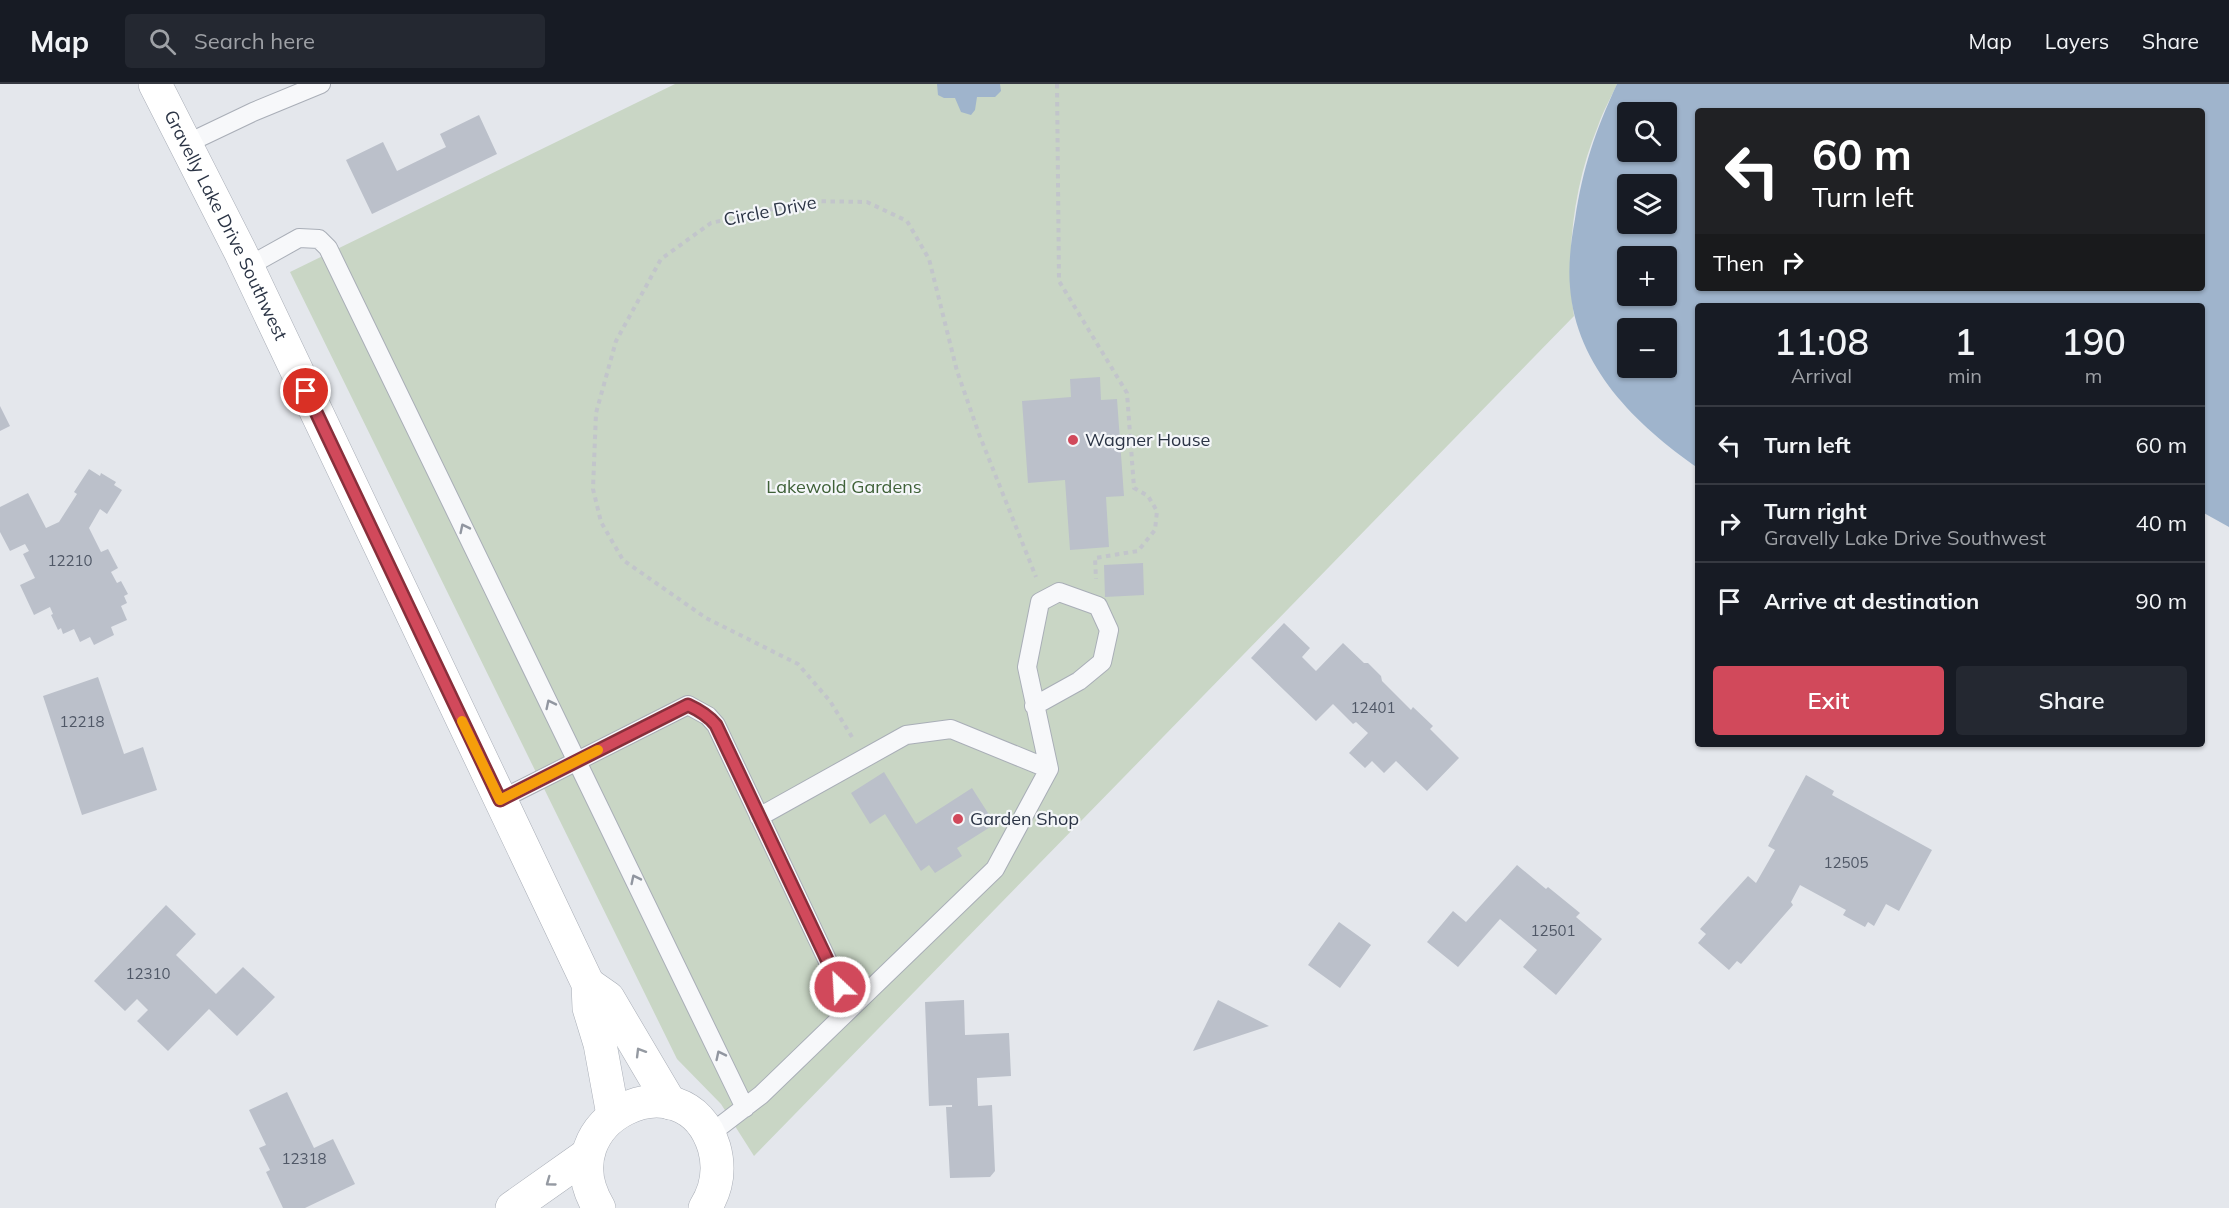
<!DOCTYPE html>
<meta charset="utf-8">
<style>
:root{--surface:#171b24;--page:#242831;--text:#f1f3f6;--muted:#9ea1a6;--line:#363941;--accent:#d1495b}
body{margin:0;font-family:Mulish,sans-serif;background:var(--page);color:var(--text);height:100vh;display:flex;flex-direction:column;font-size:22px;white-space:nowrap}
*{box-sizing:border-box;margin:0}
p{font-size:20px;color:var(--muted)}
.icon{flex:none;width:33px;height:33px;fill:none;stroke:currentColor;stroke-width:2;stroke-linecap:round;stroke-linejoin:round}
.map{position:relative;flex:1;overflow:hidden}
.side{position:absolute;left:1695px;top:219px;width:510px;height:444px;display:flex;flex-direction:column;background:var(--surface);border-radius:6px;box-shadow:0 2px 4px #0004}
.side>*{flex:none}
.hud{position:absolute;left:1695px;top:24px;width:510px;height:183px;border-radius:6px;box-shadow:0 2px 4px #0004;background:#202124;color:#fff;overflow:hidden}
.buttons{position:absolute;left:1617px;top:18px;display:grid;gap:12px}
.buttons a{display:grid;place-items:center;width:60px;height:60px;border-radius:6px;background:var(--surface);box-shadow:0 2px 4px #0004;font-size:30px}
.pin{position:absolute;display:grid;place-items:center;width:51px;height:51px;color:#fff;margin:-26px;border:3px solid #fff;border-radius:50%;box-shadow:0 2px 6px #0007}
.me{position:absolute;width:66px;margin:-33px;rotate:335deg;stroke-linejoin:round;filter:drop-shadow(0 0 4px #0008)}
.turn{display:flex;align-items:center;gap:21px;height:126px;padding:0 18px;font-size:27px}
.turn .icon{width:78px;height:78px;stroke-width:2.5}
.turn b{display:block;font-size:42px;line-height:51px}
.then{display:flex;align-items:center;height:57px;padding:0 18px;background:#0003;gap:12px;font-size:22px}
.eta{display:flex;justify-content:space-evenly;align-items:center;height:102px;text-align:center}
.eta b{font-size:36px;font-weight:600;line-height:42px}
.action{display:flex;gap:12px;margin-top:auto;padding:12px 18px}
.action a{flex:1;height:69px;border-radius:6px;background:var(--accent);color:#fff;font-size:24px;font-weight:600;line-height:69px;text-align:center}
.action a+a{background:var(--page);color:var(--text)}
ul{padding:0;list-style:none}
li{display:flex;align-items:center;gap:18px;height:78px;padding:0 18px;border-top:2px solid var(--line)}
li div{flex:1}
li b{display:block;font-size:22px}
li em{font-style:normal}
header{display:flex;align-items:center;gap:36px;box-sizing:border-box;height:84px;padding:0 30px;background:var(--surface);border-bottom:2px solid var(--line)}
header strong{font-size:28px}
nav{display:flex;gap:33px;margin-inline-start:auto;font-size:21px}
.search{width:420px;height:54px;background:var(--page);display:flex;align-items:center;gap:15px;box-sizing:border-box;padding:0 21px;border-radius:6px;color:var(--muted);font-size:22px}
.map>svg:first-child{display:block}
</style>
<header>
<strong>Map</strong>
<div class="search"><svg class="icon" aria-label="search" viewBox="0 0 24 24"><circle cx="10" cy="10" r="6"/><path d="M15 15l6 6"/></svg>Search here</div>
<nav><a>Map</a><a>Layers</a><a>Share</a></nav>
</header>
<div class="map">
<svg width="2229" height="1124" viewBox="0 0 2229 1124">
<rect width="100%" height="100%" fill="#e4e7ec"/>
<path fill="#c9d6c5" d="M675,0H1617C1611,14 1603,27 1598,42C1574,100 1565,170 1574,232L754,1072L721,1020L677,975L290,188Z"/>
<path fill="#9fb4cc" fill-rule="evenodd" d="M937,0H1000L1001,7L995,13H977L975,26L971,31L961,28L955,14H944L938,11Z
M1617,0H2229V443L2202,428V222H1698V384C1636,341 1576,283 1570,203C1568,181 1571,157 1575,135C1583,83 1595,48 1617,0ZM1698,27H2202V204H1698ZM1628,28H1666V68H1628ZM1628,100H1666V140H1628ZM1628,172H1666V212H1628ZM1628,244H1666V284H1628Z"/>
<path fill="#bbc0ca" d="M479,31L497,70L372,130L346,76L383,58L397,87L446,63L440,50Z
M1100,293L1101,316L1117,315L1124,412L1106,413L1109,463L1070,466L1065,396L1028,399L1022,317L1071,313L1070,295Z
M0,322L10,342L0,347Z
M89,385L100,392L101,389L116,398L114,401L122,406L107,430L100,425L89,444L101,468L108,465L118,484L111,488L117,499L121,497L128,510L124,512L127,519L121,522L127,536L111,543L114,551L94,561L90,553L80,558L74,545L63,550L61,544L58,546L51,531L53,530L50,523L34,531L20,501L35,494L23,470L29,467L25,460L10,467L0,448V423L28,409L46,444L59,438L77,410L74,408Z
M1143,479L1144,511L1105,513L1104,481Z
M1284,539L1310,564L1302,573L1316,587L1343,559L1364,579H1368L1381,592L1382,597L1411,626L1413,623L1433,642L1430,645L1459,674L1427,707L1396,677L1384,689L1372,677L1365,684L1349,669L1368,649L1356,638L1353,640L1333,620L1316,637L1251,574Z
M98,593L124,670L143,663L157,706L82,731L43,612Z
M884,688L916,740L972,704L995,740L957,764L962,772L935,789L929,781L921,787L885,730L870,740L851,709Z
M1806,691L1834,707L1832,711L1932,766L1899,827L1886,820L1874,842L1868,838L1865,843L1843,831L1846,826L1800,801L1791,818L1793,821L1741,880L1737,877L1729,886L1698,859L1706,850L1700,845L1748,792L1756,799L1775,766L1768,762Z
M1517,781L1546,805L1548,803L1580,829L1576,833L1602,855L1556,911L1523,883L1537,866L1500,835L1458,883L1427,858L1453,827L1466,838Z
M166,821L196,850L176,871L216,910L243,883L275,913L237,952L209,925L168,967L137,937L148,926L137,915L125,927L94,897Z
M1339,838L1371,861L1340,904L1308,881Z
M964,916L965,951L1009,949L1011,992L977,994L978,1022L992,1021L995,1087L990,1093L950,1094L946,1023H952V1021L929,1022L925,918Z
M1218,916L1269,942L1193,967Z
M287,1008L314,1064L333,1055L355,1100L305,1124H283L266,1088L270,1086L259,1064L266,1061L249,1026Z"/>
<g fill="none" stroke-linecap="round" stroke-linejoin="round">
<g stroke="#a9aeb7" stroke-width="20">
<path id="lane" d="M186,60L253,28L321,0
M247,183L299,154L319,155L328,164L745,1024
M500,716L688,621L708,632L716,641L850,924
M759,733L906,651L951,645L1049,685
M710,1050L761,1011L995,785L1049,685L1027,583L1040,518L1059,508L1098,522L1109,546L1102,578L1079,597L1034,622"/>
</g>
<g stroke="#a9aeb7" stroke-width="34">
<g id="secondary">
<path id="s1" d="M155,0L240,167L588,900L589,924L600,960L613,1031"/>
<path d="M588,900L608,914L670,1019"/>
<path d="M512,1124L587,1071"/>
<path d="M599,1124C545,1035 685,969 714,1063C720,1084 717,1105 705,1124"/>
</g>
</g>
<path stroke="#c2c5cb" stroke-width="4" stroke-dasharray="4.5 4.5" stroke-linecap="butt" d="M1057,0L1059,197L1127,309L1134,404L1148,412L1157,427L1155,446L1138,467L1095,474L1096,495
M852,653L830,617L798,580L706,534L623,476L601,438L593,405L596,329L616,257L661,175L711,139L808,117L867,118L907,137L929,175L957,287L979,350L1036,493"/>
<use href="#lane" stroke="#f7f8fa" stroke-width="18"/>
<use href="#secondary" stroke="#fff" stroke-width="33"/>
</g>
<defs><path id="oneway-chevron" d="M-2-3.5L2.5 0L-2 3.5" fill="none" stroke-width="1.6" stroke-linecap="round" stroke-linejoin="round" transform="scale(1.5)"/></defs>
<g stroke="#9196a0">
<use href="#oneway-chevron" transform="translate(464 444) rotate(-116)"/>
<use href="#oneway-chevron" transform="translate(550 620) rotate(-116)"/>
<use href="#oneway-chevron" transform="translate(635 795) rotate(-116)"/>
<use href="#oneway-chevron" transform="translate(720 971) rotate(-116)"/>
</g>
<g stroke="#959aa2">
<use href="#oneway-chevron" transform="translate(640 968) rotate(-121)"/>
<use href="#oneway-chevron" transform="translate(550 1098) rotate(144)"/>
</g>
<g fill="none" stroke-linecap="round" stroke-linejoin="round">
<g stroke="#882f3b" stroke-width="15">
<path id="route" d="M306,307L500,716L688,621C699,626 708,631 716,641L840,903"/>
</g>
<use href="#route" stroke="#d1495b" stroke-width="10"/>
<path stroke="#f59e0b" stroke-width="10" d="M462,637L500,716L598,666"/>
</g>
<g fill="#d1495b" stroke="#f4f6f9" stroke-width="2">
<circle cx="1073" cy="356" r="6"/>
<circle cx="958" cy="735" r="6"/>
</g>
<g text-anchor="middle" stroke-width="4.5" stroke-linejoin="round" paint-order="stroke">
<g font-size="15" fill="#4f5766">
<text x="70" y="482">12210</text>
<text x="1373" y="629">12401</text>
<text x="82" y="643">12218</text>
<text x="1846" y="784">12505</text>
<text x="1553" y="852">12501</text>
<text x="148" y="895">12310</text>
<text x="304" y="1080">12318</text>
</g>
<g font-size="18" fill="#2b3445" stroke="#f4f6f9">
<text transform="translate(770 127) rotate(-11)" y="6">Circle Drive</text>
<text dy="6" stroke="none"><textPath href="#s1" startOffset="158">Gravelly Lake Drive Southwest</textPath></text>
</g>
<g font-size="18" fill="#2b3445" stroke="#f4f6f9" text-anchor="start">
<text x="1085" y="362">Wagner House</text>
<text x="970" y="741">Garden Shop</text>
</g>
<g font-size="18" fill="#3f6138" stroke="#f4f6f9">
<text x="844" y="409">Lakewold Gardens</text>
</g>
</g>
</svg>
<div class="buttons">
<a><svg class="icon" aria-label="search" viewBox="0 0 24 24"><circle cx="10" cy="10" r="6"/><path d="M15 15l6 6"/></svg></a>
<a><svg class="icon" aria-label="layers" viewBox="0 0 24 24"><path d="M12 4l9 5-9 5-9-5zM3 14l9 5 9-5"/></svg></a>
<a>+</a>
<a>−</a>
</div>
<div class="pin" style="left:306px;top:307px;background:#d93025"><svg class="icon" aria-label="arrive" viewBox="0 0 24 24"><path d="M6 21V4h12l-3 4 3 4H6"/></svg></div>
<svg class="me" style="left:840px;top:903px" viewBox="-20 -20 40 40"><circle r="17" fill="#d1495b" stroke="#fff" stroke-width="3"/><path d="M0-11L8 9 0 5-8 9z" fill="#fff"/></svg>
<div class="hud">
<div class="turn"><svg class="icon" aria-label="left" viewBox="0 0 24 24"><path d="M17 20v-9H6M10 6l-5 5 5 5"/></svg><div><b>60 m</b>Turn left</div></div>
<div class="then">Then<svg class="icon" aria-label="right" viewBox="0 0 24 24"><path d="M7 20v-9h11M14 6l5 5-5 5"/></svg></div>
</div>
<section class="side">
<div class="eta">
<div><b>11:08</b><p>Arrival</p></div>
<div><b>1</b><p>min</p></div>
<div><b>190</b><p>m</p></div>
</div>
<ul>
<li><svg class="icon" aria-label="left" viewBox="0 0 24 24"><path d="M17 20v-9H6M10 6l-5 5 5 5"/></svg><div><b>Turn left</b></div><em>60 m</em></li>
<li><svg class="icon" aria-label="right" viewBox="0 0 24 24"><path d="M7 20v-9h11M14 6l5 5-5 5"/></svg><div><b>Turn right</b><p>Gravelly Lake Drive Southwest</p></div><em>40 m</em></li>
<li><svg class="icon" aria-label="arrive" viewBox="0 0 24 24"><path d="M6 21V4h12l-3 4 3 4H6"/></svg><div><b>Arrive at destination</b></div><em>90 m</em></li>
</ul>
<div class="action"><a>Exit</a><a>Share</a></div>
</section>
</div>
